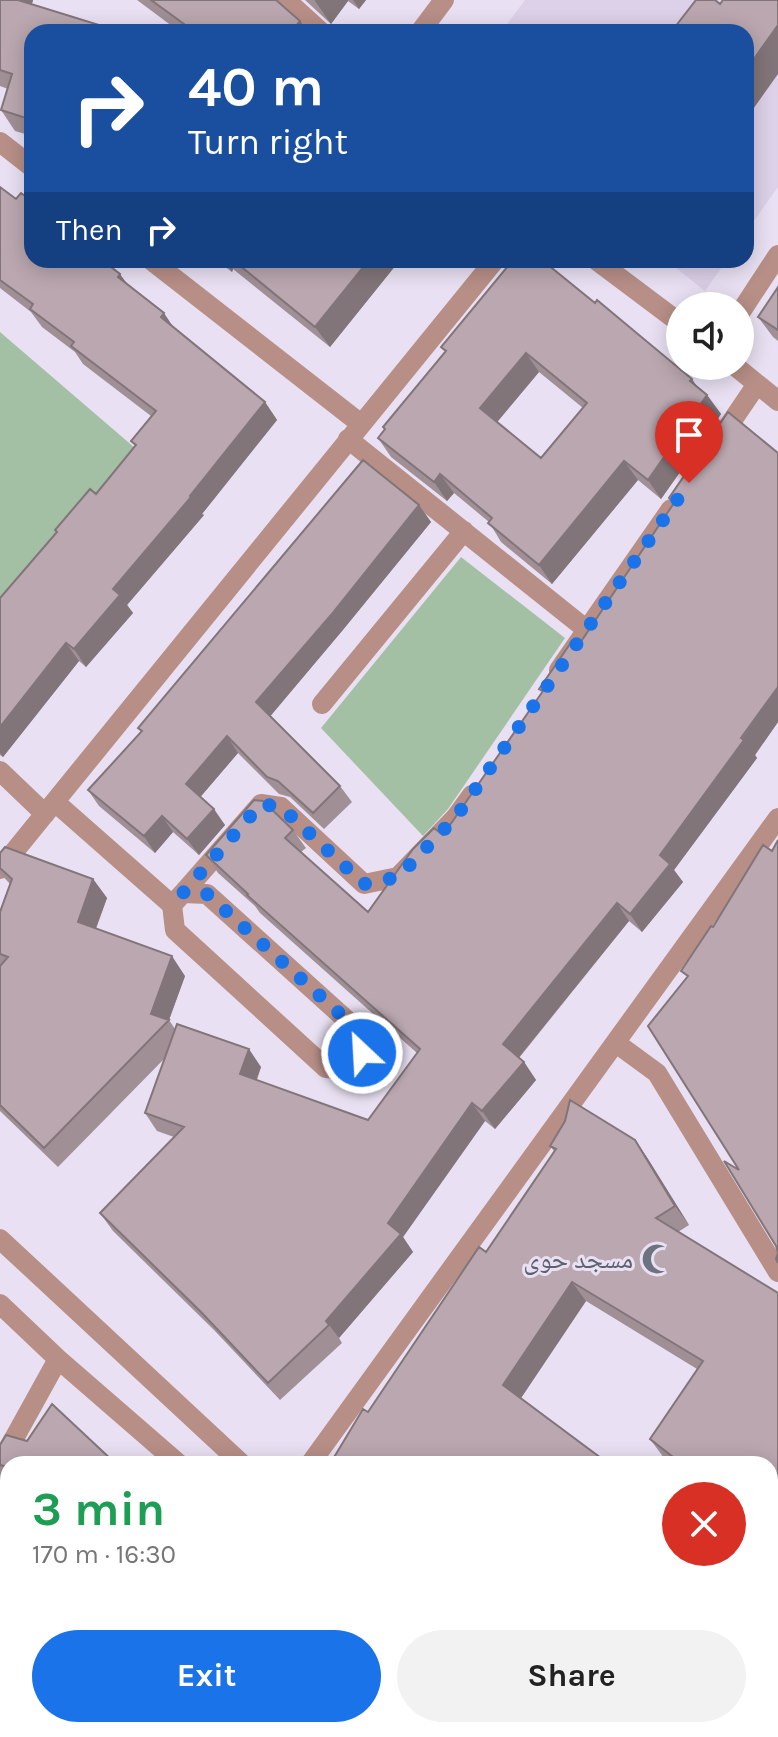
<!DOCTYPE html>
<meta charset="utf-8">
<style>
:root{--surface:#fff;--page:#f2f2f2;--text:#222;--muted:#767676;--accent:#1a73e8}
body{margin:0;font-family:Karla,"Noto Naskh Arabic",sans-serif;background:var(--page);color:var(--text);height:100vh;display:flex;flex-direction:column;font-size:30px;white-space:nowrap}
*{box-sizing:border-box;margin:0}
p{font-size:26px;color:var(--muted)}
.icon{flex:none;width:44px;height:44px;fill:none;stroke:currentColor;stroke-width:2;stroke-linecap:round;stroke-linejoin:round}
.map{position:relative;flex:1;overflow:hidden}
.drawer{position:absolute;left:0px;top:1456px;width:778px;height:282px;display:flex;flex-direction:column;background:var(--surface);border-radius:24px 24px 0 0;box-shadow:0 4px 20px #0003}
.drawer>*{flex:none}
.banner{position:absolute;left:24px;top:24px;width:730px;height:244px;border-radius:24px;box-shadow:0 4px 20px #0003;background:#1a4fa0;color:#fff;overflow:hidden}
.controls{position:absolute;left:666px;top:292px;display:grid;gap:16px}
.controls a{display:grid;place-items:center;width:88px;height:88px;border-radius:50%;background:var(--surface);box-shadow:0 4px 20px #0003;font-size:40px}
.pin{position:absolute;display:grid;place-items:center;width:68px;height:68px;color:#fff;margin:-82px -34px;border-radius:50% 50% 50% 0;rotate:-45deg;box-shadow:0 0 8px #0007}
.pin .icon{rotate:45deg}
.me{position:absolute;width:88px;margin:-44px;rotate:335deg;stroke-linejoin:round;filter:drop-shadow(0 0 6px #0008)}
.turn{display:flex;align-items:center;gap:28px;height:168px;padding:0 32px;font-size:36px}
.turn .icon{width:104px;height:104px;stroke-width:2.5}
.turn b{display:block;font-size:56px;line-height:68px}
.then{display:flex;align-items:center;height:76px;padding:0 32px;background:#0003;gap:16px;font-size:30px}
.round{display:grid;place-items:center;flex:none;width:84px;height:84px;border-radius:42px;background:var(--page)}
.head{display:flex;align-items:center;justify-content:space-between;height:136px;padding:0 32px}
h1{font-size:48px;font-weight:700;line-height:60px;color:#1e9e55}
.button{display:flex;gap:16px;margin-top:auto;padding:16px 32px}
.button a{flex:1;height:92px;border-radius:48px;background:var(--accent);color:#fff;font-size:32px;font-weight:700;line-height:92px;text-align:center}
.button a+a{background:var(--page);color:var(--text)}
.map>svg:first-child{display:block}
</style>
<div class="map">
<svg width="778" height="1737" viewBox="0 0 778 1737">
<rect width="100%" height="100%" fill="#e9e1f3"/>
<path fill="#dcd1e8" d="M525,0H778V187L746,232V32H501Z
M666,260H727L705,291Z"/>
<path fill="#a3c0a5" d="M0,332L135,448L0,606Z
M461,557L565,638L448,809L423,836L321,728Z"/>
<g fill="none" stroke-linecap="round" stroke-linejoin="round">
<path stroke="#b78f87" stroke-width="20" d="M286,0L321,32
M420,32L444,0
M0,142L32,167
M151,260L361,424
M596,260L680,323
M740,313L778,255
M735,366L778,401
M348,439L587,630
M719,440L757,384
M559,670L671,509
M322,704L464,531
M0,771L45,814
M55,802L172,905L175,930L326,1068L347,1070L362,1053L360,1032L207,894L183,893L172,905
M0,869L495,260
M183,893L261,804L281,807L364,884L398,877L456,817L472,795
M616,1043L657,1073L778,1272
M0,1239L242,1464
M0,1304L58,1359L179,1464
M0,1464L58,1359
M310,1464L778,818
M482,1730L490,1737
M520,1730L528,1737
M150,1737L154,1730"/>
</g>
<path fill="#a09096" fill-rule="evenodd" d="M0,0H33L32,4V136L15,131L1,110L8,89L0,86Z
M137,0H276L300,21L308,32H180Z
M305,0H366L359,9L348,1L331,24Z
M0,187L129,286L176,329L265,402L277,420L202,514L204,515L127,605L133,613L86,667L79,661L3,757L0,755V598L96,494L135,446L131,441L151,416L83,364L75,352L42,327L31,312L0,288Z
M216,260H400L330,347L233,269L232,272Z
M513,260L697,386L707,395L721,414L661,499L638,480L552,584L501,542L489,522L454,493L447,501L391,457L378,438L445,352L441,347ZM539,372L583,408L541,458L497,422Z
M778,287V341L773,337L758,317Z
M778,453V722L755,755L757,758L674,870L683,882L642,932L629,921L519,1058L524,1062L536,1080L495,1129L485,1121L403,1237L413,1252L339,1338L342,1343L280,1400L214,1330L113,1231L100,1213L174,1137L157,1131L145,1113L165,1058L58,1167L0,1111V912L10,884L0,873V853L93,879L107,898L96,929L185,976L169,1020L175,1029L261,1067L257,1080L368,1120L417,1053L260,913L255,906L218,873L206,855L293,830L306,848L301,852L368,912L443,835L542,693L539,689L576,649L673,505L669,498Z
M419,505L431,522L342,631L270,716L340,786L352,802L324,829L290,797L279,794L238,753L200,797L225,825L199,855L173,832L155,853L99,806L88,790L141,732L138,728Z
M635,1140L648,1159L689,1225L678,1232L778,1293V1576L770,1589V1464H671L664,1458L650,1439L697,1369L586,1301L521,1398L368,1412L486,1252L554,1151L550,1146Z
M27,1441L114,1462L115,1464H8V1496L0,1484V1445Z
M595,1730H668L664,1737H602Z"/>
<path fill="#82757a" d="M14,0H33L27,19Z
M315,0H348V1L331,24L315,1Z
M353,0H366L359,9Z
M300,21L308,32H291Z
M778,25V74L746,119V70Z
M224,260H227L233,269L232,272Z
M369,260H400L330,347L315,327Z
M120,274L133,292L118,277Z
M164,313L176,331L161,317Z
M526,353L539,372L493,427L480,408Z
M692,379L705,398L707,395L721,414L661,499L648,480Z
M265,402L277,420L202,514L204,515L127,605L133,613L86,667L74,649L113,589Z
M624,461L638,480L552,584L539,565Z
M440,474L454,493L447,501L434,482Z
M419,505L431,522L342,631L268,719L256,702Z
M66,643L79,661L3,757L0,753V727Z
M778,687V722L755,755L757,758L674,870L683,882L642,932L630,914L660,855Z
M227,736L238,753L197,801L186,784Z
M214,809L225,825L199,855L187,839Z
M162,816L173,832L155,853L144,836Z
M93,879L107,898L91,941L78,922Z
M617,903L629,921L515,1062L503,1044Z
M172,956L185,976L169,1020L151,1014Z
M249,1049L261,1067L252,1091L240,1074Z
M524,1062L536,1080L495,1129L482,1111Z
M472,1103L485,1121L403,1237L413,1252L339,1338L326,1321L388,1223Z
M635,1140L648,1159L689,1225L675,1206Z
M572,1282L586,1301L517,1404L503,1385Z
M778,1536V1576L770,1589V1548Z
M92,1730H117L112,1737H88Z
M429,1730H445L450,1737H433Z
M645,1730H668L664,1737H650Z"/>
<path fill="#baa7af" stroke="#82757a" stroke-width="2" fill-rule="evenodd" d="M0,0H18L109,28L107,32H32V120L1,110L12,74L0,70Z
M151,0H276L300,21L291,32H195Z
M696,0H715L720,4L723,0H778V25L746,70V32H682L675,27Z
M0,187L16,199L21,193L32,201V260H102L120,274L118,277L164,313L161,317L265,402L190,496L191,497L113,589L120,595L74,649L66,643L0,727V598L57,532L55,530L90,489L96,494L136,445L131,441L156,411L71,346L74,342L30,309L33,304L0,280Z
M233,260H369L315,327Z
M513,260H542L595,303L597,300L639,335L692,379L690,381L707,395L648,480L624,461L539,565L488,523L492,518L440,474L434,482L378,438L385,429L383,427L446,351L441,347ZM526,353L587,403L541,458L480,408Z
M778,287V330L758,317Z
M728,412L778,453V687L741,738L744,740L660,855L670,864L630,914L617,903L503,1044L524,1062L482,1111L472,1103L388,1223L401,1234L326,1321L329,1325L268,1383L201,1312L100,1213L184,1127L145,1113L177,1024L249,1049L240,1074L368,1120L420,1049L247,895L248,894L206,855L254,800L263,801L293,830L285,838L368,912L413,849L434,828L443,835L543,691L539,689L570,644L576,649L674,503L669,498Z
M363,460L419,505L331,615L256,702L340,786L313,813L278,781L267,777L227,736L186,784L214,809L187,839L162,816L144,836L88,790L142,731L138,728Z
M778,840V1263L776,1259L778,1253L776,1246L724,1161L739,1170L648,1026L688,976L681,971L711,926L713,927L763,845L772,851Z
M5,847L93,879L78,922L172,956L151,1014L169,1020L44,1148L0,1105V966L8,957L0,954V912L12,879L0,868V853Z
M570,1100L635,1140L675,1206L656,1218L778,1293V1536L770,1548V1464H682L650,1439L703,1361L572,1282L503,1385L609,1464H330L363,1409L368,1412L479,1247L486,1252L556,1149L550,1146L565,1121Z
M52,1404L114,1462L112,1464H8V1467L0,1465V1445L6,1435L27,1441Z
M8,1469V1491L0,1484V1481Z
M0,1555L8,1560V1730H92L88,1737H0Z
M778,1660V1737H735L739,1730H770V1672Z
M173,1730H429L437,1737H169Z
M602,1730H646L660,1737H609Z"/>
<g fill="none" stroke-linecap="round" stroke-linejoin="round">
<path stroke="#1a73e8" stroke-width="14" stroke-dasharray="0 25.2" d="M362,1053L360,1032L207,894L183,893L261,804L281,807L364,884L398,877L456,817L689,483"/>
</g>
<defs>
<g id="mosque-bare" transform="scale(2.4)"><path d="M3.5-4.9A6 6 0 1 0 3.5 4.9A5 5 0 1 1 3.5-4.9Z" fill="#6b7280" stroke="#e9e1f3" stroke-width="2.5" paint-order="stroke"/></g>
</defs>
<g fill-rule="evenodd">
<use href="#mosque-bare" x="657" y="1259"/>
</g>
<g text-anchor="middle" stroke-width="6" stroke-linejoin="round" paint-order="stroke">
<g font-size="26" fill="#5b616d" stroke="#e9e1f3" text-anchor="end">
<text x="633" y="1268">مسجد حوى</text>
</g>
</g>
</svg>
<div class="controls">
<a><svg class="icon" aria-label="sound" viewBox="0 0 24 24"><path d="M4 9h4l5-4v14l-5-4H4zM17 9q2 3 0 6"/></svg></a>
</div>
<div class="pin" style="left:689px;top:483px;background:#d93025"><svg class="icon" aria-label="arrive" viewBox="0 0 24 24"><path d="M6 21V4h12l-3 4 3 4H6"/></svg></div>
<svg class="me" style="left:362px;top:1053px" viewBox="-20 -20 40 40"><circle r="17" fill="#1a73e8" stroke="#fff" stroke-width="3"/><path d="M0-11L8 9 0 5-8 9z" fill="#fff"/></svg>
<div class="banner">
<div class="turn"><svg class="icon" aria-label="right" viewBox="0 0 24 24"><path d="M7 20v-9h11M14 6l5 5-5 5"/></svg><div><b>40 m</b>Turn right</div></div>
<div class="then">Then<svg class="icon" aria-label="right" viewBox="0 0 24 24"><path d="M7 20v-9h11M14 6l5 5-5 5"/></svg></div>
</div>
<section class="drawer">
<div class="head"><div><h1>3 min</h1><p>170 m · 16:30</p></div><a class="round" style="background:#d93025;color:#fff"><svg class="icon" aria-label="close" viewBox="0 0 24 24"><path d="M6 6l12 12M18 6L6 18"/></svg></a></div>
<div class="button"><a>Exit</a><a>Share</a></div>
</section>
</div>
